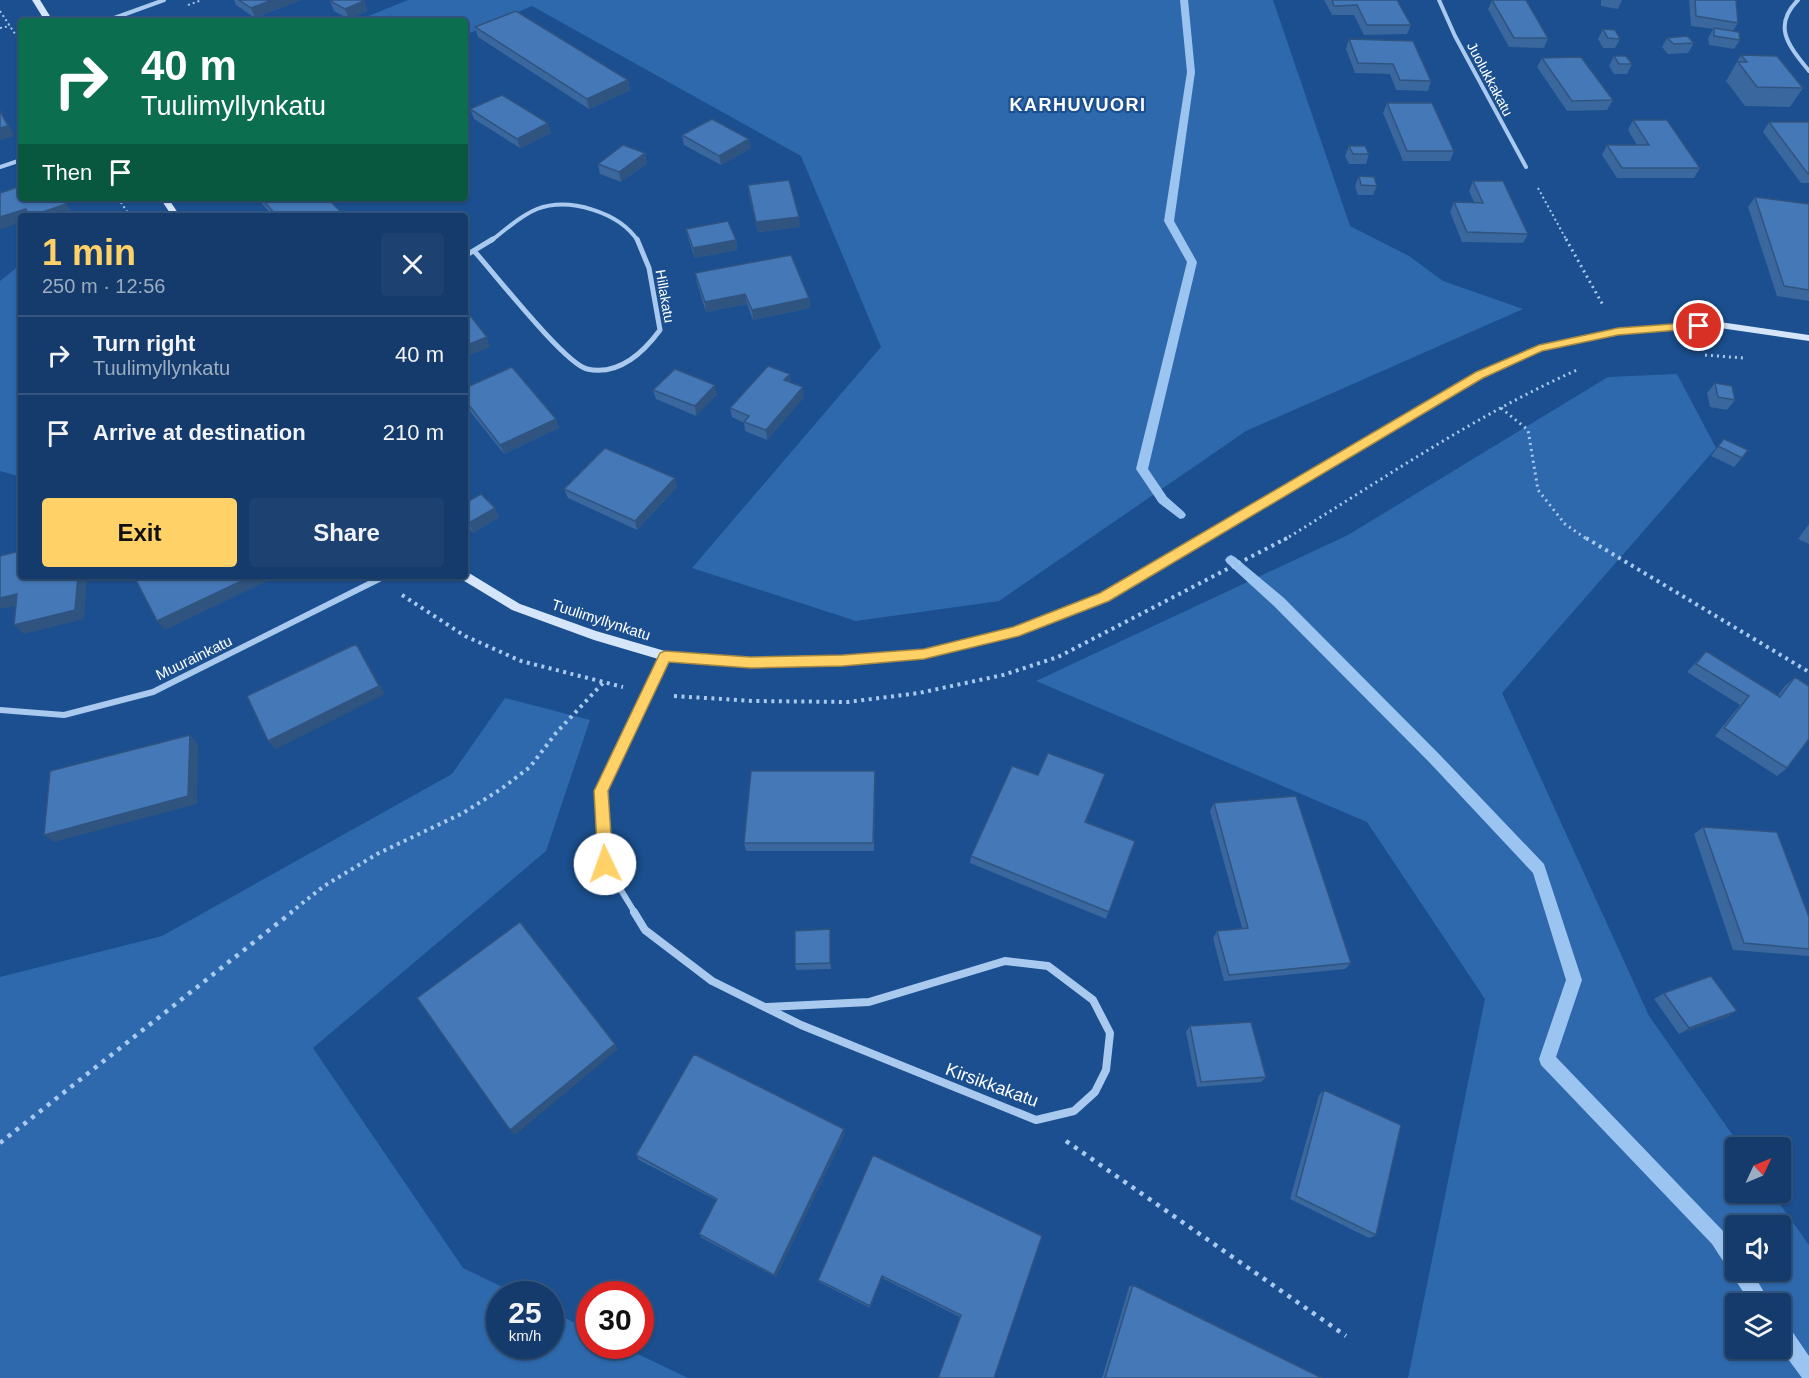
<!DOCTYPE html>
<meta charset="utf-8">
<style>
:root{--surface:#143b6b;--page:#1d4271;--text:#f1f3f6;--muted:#9dadc1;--line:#33557e;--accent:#ffd166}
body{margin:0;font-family:Helvetica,sans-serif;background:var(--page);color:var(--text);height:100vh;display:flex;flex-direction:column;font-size:22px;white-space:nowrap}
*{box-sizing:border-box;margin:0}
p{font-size:20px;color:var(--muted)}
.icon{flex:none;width:33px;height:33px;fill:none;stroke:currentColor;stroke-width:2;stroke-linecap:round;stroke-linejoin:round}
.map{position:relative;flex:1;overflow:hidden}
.panel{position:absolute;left:18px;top:213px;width:450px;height:366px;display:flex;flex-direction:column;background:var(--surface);border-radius:6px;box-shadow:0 2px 4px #0004,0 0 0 2px var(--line)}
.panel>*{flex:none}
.hud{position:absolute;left:18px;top:18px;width:450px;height:183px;border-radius:6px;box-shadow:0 2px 4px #0004,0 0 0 2px var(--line);background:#0b6e4f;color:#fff;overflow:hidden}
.needle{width:39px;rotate:46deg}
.controls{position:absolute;left:1725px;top:1137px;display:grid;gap:12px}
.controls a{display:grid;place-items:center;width:66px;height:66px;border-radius:6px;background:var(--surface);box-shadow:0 2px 4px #0004,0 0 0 2px var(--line);font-size:30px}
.speed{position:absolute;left:486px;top:1281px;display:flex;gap:12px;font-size:30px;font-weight:700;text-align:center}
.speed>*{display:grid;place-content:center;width:78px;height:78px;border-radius:50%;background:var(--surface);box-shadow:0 2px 4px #0004,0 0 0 2px var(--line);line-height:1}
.speed small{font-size:15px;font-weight:400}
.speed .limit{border:9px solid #d22;background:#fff;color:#111}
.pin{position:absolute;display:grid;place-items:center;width:51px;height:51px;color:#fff;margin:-26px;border:3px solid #fff;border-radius:50%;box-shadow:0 2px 6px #0007}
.me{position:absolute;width:66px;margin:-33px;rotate:357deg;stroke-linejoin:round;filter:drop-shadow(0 0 4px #0008)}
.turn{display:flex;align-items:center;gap:21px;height:126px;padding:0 24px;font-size:27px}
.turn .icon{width:78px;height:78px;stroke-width:2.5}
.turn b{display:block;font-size:42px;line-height:51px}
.then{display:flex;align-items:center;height:57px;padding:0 24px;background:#0003;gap:12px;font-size:22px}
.round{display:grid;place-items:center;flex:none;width:63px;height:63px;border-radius:6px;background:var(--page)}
.headline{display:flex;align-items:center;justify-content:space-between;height:102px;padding:0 24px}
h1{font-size:36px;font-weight:700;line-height:45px;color:var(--accent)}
.primary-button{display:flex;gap:12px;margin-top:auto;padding:12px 24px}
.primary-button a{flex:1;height:69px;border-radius:6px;background:var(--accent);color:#111;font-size:24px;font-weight:700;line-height:69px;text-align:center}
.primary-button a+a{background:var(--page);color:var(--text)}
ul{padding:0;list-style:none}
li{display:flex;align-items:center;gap:18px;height:78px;padding:0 24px;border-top:2px solid var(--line)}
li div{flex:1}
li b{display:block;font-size:22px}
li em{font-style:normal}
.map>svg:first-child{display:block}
</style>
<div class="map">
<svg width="1809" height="1378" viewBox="0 0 1809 1378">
<rect width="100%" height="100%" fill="#1b4f8f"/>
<path fill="#2e69ad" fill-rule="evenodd" d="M408,0H1273L1350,226L1409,256L1443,281L1523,309L1246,431L999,601L856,621L692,568L881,347L801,156L532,6L465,35V21H356Z
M21,264V477L0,471V281Z
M1677,374L1716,448L1502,693L1649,1016L1741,1147L1736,1148V1192L1772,1193L1809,1245V1378H1408L1485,999L1367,822L1036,681L1348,535L1608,377ZM1736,1226H1780V1270H1736ZM1736,1304H1780V1348H1736Z
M505,698L590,720L546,851L313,1048L463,1268L517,1294H500V1346H550L551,1311L589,1330L590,1346H621L688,1378H0V977L162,936L452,774Z"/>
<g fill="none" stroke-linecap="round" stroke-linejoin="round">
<path fill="#9cc4f0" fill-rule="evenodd" d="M1180,0H1188L1195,72L1174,221L1197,262L1148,469L1167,497L1184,512L1186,515L1184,518L1180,519L1159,503L1136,469L1187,262L1164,221L1187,72Z
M1231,555L1235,557L1284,598L1440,755L1544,864L1582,980L1556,1057L1724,1232L1736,1248V1270H1751L1771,1304H1751L1712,1244L1541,1065L1539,1059L1566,980L1533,873L1430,763L1274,606L1227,563L1225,560L1227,557Z
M1780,1322L1787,1324L1809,1356V1378H1802L1780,1348Z"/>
<path stroke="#a9c9ee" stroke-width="2" stroke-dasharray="2 3" stroke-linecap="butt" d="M188,5L202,0
M0,11L21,43
M0,28L10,26
M1538,188L1567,241
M118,198L130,216"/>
<path stroke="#a9c9ee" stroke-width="3" stroke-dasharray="2 4" stroke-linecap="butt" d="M1566,239L1604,307
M1705,355L1743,358
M1501,408L1528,430L1538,490L1565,524L1588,540
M1284,540C1380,481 1474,416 1577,370"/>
<path stroke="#a9c9ee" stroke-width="4" stroke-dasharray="3 4.5" stroke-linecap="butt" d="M1586,538L1809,672
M402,595L465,636L521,661L623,687
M674,696L753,701L848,702L919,693L1003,675L1058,657L1287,538
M290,913L324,886L377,854L463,813L501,789L530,767L556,733L603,683"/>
<path stroke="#a9c9ee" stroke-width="4.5" stroke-dasharray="4 6" stroke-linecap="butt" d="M1066,1141L1346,1336
M0,1143L292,912"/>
<path stroke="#a9c9ee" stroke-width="4" d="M1439,0L1455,36L1526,167
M1798,0C1771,27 1790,47 1809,71
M106,21L164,0
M0,167L21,160
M491,241C505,230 520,216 537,209C569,197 619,212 638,241"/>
<path stroke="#a9c9ee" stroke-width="5" d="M475,252C494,273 565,364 587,369C618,376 643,353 660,330L649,268L637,239
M465,256L493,239"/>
<path stroke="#a9c9ee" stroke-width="6" d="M0,710L64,715L153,692L385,576
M635,913L605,864L601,791L665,656"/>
<path stroke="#a9c9ee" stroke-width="8" d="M634,912L645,930L712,981L801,1025L1036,1120L1074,1111L1095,1092L1106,1070L1110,1033L1093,1000L1048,966L1005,961L869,1002L767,1007"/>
<path fill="#d6e6fa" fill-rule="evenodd" d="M32,0H40L53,21H45Z
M160,198H168L180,216H172Z
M1720,322L1809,335V341L1720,328L1618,334L1542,351L1482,377L1108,600L1014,637L924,659L843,665L750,667L665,661L594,640L512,610L461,579L459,576H465V572L469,573L520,604L596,631L665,651L750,657L843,655L924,649L1012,628L1100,594L1476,373L1536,346L1618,328Z"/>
</g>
<path fill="#3a679d" d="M234,0H300L255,18L236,5Z
M1324,0H1397L1411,25L1407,34L1364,35L1354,15H1332Z
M1492,0H1526L1548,38L1544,48L1509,47L1488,9Z
M1601,0H1622L1618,9L1601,6Z
M1689,0H1736L1738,23L1733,31L1740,40L1734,49L1709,45L1708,38L1713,29L1691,26Z
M330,1H364L367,11L349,19L334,11Z
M475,27L628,80L630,90L589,109L478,37Z
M1603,29L1620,39L1615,48H1603L1598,39Z
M1667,38L1694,43L1688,53L1668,54L1662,47Z
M1349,39L1431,81L1428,91L1396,90L1390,74L1355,73L1346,49Z
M1741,55L1803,88L1790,107L1745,106L1726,81Z
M1614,56L1632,64L1627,74H1614L1609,66Z
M1542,58L1613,100L1607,110L1567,111L1537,67Z
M1387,103L1454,151L1450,161H1403L1383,113Z
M470,109L548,123L551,133L520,148L474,119Z
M1633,120L1700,168L1694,178H1617L1602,155L1607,145H1637L1628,130Z
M1769,122H1809V183H1801L1763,132Z
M682,135L751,148L721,165L684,145Z
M1349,146L1369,154L1366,164H1349L1345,156Z
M645,153L647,163L621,182L600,174L598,164Z
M1359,176L1377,186L1373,195H1358L1355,186Z
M1473,181L1528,234L1523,243L1462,242L1450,212L1454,202H1474L1469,191Z
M748,185L800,227L758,232L749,195Z
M1755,197L1809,204V301L1777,296L1748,207Z
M257,198H327L340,211L342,216H273Z
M686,229L736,240L737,250L695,258L688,238Z
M695,273L809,298L810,308L753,320L747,304L706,312L697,283Z
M791,383L804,397L767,440L745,431L744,423L732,417L730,408Z
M1715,383L1735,400L1727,410L1710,407L1707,393Z
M465,388L556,419L559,428L504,454L465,405Z
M653,390L717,394L696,416L656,399Z
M1724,439L1742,458L1734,467L1711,456Z
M677,487L637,530L568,498L564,489Z
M465,503L495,508L499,517L473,533L465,524Z
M1809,524V544L1798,539Z
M1706,651L1778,695L1785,686L1795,677L1787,768L1777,776L1715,736L1740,705L1687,672Z
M875,771L874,851H746L744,843Z
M1105,774L1086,822L1135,841L1106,919L970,863L971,856L1038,775Z
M1214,803L1351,963L1345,969L1224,981L1213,938L1217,931L1242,928L1210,811Z
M1703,827L1809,917V956L1733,950L1694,834Z
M830,929L831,936V969L796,970L795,964Z
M1664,993L1737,1011L1726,1017L1679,1034L1654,999Z
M1190,1026L1266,1077L1261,1082L1197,1087L1186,1032Z
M1324,1090L1376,1235L1369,1238L1290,1199L1319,1095Z
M845,1133L776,1277L702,1238L699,1234L716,1200L639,1160L636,1155Z
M1042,1236L960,1317L882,1278L870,1308L819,1282L818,1280Z
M1133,1285L1322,1378H1102L1129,1287Z"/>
<path fill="#305480" d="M272,0H300L255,18L251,8Z
M364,1L367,11L349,19L345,9Z
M628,80L630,90L589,109L587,99Z
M0,109L14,136L0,140Z
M548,123L551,133L520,148L517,139Z
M749,139L751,148L721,165L719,156Z
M645,153L647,163L621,182L619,172Z
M62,198L73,214L67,216H31Z
M26,209L31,216H21V222L0,230V217Z
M340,211L342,216H326Z
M799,217L800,227L758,232L756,222Z
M736,240L737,250L695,258L693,248Z
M745,294L747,304L706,312L705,302Z
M809,298L810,308L753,320L752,310Z
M487,337L490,347L465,357V346Z
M790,374L791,384L784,380Z
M715,385L717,394L696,416L695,406Z
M803,387L804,397L767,440L766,430Z
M556,419L559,428L504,454L500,445Z
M675,478L677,487L637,530L635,521Z
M495,508L499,517L473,533L469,523Z
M78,576H87L84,619L24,634L14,625Z
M252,576H278L165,630L157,621Z
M17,594L27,603L0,609V598Z
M356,644L362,653L385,694L276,749L268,741Z
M190,735L198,744L197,804L54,842L44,835Z
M1105,774L1102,782L1083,829L1085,822Z
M830,929L831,936V969L830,963Z
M1737,1011L1726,1017L1679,1034L1689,1028Z
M615,1044L618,1049L515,1135L510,1130Z
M844,1129L845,1133L776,1277L774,1275Z
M882,1276V1278L870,1308V1306Z"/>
<path fill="#4478b7" stroke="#305480" stroke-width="1.5" d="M239,0H272L251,8Z
M333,0H361L364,1L345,9L330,1Z
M1332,0H1397L1411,25H1367L1357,5L1334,6Z
M1492,0H1526L1548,38H1514Z
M1695,0H1736L1738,23L1696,16Z
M516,11L628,80L587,99L475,27Z
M188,18L192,21H180Z
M1714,28L1739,32L1740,40L1714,36Z
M1603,29L1615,30L1620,39L1608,38Z
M1687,36L1694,43L1674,44L1667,38Z
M1349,39L1413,41L1431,81L1400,80L1393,64L1358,63Z
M1741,55L1777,56L1803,88L1757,87L1738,62H1747Z
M1614,56H1626L1632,64H1619Z
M1581,57L1613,100L1572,101L1542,58Z
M502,95L548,123L517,139L470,109Z
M1387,103H1432L1454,151H1407Z
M0,111L8,126L0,128Z
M712,119L749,139L719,156L682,135Z
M1633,120H1667L1700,168H1622L1607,145H1649Z
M1769,122H1809V174H1808Z
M623,145L645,153L619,172L598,164Z
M1349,146H1365L1369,154H1353Z
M1359,176L1374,177L1377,186L1361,185Z
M789,180L799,217L756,222L748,185Z
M1473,181H1503L1528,234L1467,232L1454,202L1483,203Z
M21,186V198H62L66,204L31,216H29L26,209L0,217V193Z
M1755,197L1809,204V290L1784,286Z
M261,198H327L340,211L326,216H277Z
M728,221L736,240L693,248L686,229Z
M791,255L809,298L752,310L745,294L705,302L695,273Z
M465,309L487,337L465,346Z
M768,366L790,374L784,380L803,387L766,430L744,422L749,416L730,408Z
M512,367L556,419L500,445L465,400V388Z
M675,369L715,385L695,406L653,390Z
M1715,383L1732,386L1735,400L1718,397Z
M1724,439L1748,450L1742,458L1718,446Z
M605,448L675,478L635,521L564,489Z
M481,494L495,508L469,523L465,519V503Z
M21,538V576H78L75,610L14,625L17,594L0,598V556L20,551Z
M144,576H252L157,621L136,580Z
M356,644L379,686L268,741L247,696Z
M1706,651L1780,697L1795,677L1809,686V739L1787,768L1724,728L1749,696L1696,664Z
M190,735L188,796L44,835L50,771Z
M1048,753L1105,774L1085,822L1135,841L1109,912L971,856L1012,766L1038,775Z
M751,771H875L873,843H744Z
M1296,796L1351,963L1229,975L1217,931L1248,928L1214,803Z
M1703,827L1777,832L1809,917V949L1744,943Z
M520,922L615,1044L510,1130L417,998Z
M830,929V963L795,964V931Z
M1711,976L1737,1011L1689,1028L1664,993Z
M1251,1022L1266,1077L1201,1082L1190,1026Z
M694,1054L844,1129L774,1275L699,1234L717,1199L636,1155Z
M1324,1090L1401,1125L1376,1235L1296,1196Z
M873,1155L1042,1236L994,1378H938L961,1315L882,1276L870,1306L818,1280Z
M1133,1285L1322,1378H1105Z"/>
<path fill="#ffd166" stroke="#a68842" stroke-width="1.5" d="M1699,322L1705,326L1703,328L1618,335L1542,351L1483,378L1109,601L1019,636L924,659L843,666L750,668L669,662L608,791L613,864L611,869L605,871L600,869L598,864L594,791L660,653L665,651L750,657L843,655L924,649L1013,627L1100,593L1476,372L1539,345L1618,328Z"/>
<g text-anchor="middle" stroke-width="4.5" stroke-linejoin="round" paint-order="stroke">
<g font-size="14" fill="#fff" stroke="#1b4f8f">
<text transform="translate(1490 79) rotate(62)" y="5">Juolukkakatu</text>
<text transform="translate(665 296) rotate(80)" y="5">Hillakatu</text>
</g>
<g font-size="15" fill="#fff" stroke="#1b4f8f">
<text transform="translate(601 620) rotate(18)" y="5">Tuulimyllynkatu</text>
<text transform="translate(194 658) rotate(-26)" y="5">Muurainkatu</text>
</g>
<g font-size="18" font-weight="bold" letter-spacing="1.5" fill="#fff" stroke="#1b4f8f">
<text x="1078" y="111">KARHUVUORI</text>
</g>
<g font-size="18" fill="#fff" stroke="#1b4f8f">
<text transform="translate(992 1085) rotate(20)" y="6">Kirsikkakatu</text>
</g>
</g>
</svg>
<div class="controls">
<a><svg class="needle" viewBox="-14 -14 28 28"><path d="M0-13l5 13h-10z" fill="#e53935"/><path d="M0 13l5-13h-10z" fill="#9dadc1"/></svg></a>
<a><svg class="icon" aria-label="sound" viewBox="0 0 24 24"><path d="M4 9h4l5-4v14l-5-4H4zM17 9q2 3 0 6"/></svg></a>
<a><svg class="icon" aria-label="layers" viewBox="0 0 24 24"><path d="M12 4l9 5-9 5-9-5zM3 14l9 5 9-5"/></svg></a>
</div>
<div class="speed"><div>25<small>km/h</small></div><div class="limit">30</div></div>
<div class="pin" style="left:1699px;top:326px;background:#d93025"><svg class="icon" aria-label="arrive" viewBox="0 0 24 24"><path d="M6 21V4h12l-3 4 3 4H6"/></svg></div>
<svg class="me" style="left:605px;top:864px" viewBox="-20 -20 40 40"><circle r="19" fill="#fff"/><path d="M0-13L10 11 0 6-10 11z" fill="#ffd166"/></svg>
<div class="hud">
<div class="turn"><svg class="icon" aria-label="right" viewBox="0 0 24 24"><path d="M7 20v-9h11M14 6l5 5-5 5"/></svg><div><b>40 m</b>Tuulimyllynkatu</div></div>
<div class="then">Then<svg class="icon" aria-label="arrive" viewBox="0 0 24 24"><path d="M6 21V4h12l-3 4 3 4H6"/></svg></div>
</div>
<section class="panel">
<div class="headline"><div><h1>1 min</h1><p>250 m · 12:56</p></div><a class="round"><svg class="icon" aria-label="close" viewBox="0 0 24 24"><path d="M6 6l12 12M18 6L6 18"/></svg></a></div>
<ul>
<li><svg class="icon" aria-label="right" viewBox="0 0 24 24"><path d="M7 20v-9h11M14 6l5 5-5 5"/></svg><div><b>Turn right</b><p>Tuulimyllynkatu</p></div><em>40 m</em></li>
<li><svg class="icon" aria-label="arrive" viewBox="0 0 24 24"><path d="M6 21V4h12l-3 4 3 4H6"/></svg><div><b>Arrive at destination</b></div><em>210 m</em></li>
</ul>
<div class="primary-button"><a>Exit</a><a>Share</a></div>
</section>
</div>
